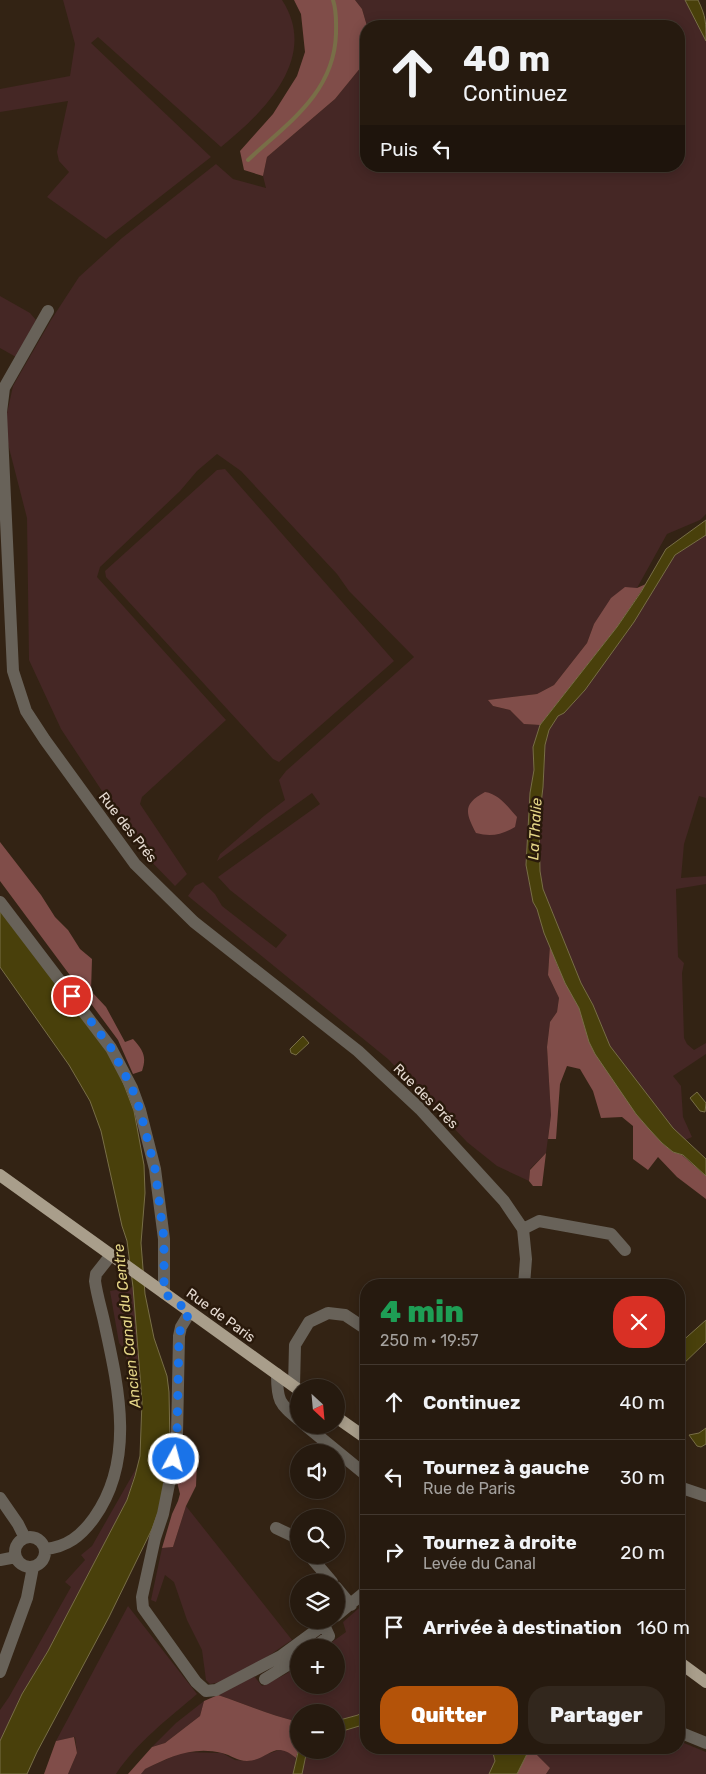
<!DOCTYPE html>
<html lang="fr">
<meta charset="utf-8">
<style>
:root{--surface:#261a0f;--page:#32271d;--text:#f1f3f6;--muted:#a4a19e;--line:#42382f;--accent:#b45309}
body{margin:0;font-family:Rubik,sans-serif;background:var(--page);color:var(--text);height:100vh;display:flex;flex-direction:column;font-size:19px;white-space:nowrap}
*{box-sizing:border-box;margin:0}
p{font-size:16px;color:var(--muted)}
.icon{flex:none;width:28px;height:28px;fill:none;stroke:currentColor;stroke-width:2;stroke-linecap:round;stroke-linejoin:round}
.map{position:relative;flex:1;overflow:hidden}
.drawer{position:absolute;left:360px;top:1279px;width:325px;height:475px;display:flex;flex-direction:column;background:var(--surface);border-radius:20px;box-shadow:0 2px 12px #0003,0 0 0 1px var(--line)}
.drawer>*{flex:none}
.guide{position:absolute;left:360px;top:20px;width:325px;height:152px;border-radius:20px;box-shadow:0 2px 12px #0003,0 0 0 1px var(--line);background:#261a0f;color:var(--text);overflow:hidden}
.needle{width:32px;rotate:154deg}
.buttons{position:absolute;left:290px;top:1379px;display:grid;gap:10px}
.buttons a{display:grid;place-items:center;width:55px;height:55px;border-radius:50%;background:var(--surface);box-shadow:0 2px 12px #0003,0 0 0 1px var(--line);font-size:25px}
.pin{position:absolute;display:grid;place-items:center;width:42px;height:42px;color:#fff;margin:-21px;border:2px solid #fff;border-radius:50%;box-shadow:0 1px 5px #0007}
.me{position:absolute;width:55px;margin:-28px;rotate:7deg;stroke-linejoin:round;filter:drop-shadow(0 0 4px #0008)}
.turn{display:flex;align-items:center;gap:18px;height:105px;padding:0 20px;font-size:22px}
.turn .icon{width:65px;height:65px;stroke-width:2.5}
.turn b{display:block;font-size:35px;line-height:42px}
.then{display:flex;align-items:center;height:48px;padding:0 20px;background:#0003;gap:10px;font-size:19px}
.round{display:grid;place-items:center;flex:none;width:52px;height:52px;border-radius:20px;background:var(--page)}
.summary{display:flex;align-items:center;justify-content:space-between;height:85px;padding:0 20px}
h1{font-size:30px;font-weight:800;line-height:38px;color:#1e9e55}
.primary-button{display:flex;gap:10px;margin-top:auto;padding:10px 20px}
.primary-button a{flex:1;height:58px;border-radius:20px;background:var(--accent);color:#fff;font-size:20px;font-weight:800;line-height:58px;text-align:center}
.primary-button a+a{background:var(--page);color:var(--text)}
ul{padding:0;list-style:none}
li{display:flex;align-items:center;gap:15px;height:75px;padding:0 20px;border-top:1px solid var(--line)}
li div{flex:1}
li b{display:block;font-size:19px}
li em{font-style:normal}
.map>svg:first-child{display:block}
</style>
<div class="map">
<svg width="706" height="1774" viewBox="0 0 706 1774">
<rect width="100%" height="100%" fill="#332314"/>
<path fill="#452725" d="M63,0H282C320,58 263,113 221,147L98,37L91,43L211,157L106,239L47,197L69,172L59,161L57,152L68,101L0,112V89L70,76L75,44Z
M355,0H685L706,41V514L700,520L667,534L637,588L594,624L587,643L554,685L537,694L489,700L493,706L510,710L525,724L540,725L533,747L534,770L530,793L526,865L533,902L537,909L544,933L550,945L548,975L559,998L557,1012L550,1022L547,1047L551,1115L546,1153L530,1169L529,1181L497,1166L467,1142L388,1059L188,896L195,886L203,882L215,894L222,906L276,948L287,935L230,890L218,877L320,804L312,793L217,861L220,854L264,816L285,800L279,780L286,771L414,657L349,591L337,574L241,471L217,454L197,471L180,491L100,567L97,577L226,720L142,797L140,804L187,874L175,886L143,853L61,729L29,660L27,518L7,440V413L13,386L51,320L79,277L122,238L216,164L233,179L266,188L263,176L267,157L335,99L366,61V58V166H679V26H367L362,9Z
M0,296L30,313L36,320L16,357L0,348Z
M225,469L394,661L279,762L273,759L106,577L105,571L217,470Z
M706,535V798L699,796L684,844L681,878L706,876V884L676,889L678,957L684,963L682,973L684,1038L687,1044L694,1050L706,1043V1054L673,1076L681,1086L683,1117L692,1137L685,1140L673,1128L610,1046L593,1005L581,983L543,889L540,871L539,821L543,787L545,745L549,730L558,716L564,713L585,690L634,622L675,555Z
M133,1287L141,1390L129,1371L124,1349L119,1343L110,1291Z
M137,1467L127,1500L121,1513L48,1651L22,1694L0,1741V1710L9,1697L71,1587L65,1582L85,1560L81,1555L92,1546Z
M186,1506L292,1640C269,1655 238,1680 210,1684L206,1680L202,1650L187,1620L174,1582L165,1575L156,1602L151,1600L162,1548L173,1547Z
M366,1602V1709L358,1715L336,1721V1712H299V1722C271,1716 245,1704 218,1695L254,1676L262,1686L284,1675L299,1666V1685H336V1648L325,1647L346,1632L343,1622Z
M128,1606L197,1694C168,1719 137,1742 116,1774H68L77,1753L75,1737L56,1741Z
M204,1701L200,1716L165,1743L152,1747L176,1723Z
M366,1724V1748H504L493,1753L495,1761L489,1774H302L307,1750H336V1733Z
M679,1741L706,1752V1774H546L550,1768L530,1748H679Z
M279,1750H287L296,1758L293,1774H141L144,1769L183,1752L222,1753L235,1760L248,1761Z"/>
<path fill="#804d49" d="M294,0H355L362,9L367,26L366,61L335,99L267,157L263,176L244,170L240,151L273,114L297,76L305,52L301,14Z
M646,584L617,627L540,725L524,724L510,710L493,706L488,700L537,694L554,685L587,643L594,624L611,598L625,587L637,588Z
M485,792C499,794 508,807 517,817L515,827C501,835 491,837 476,833C465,812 463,804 485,792Z
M0,842L41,895L55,917L68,930L80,949L92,959L91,991L106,1007L125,1042L133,1039C143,1050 147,1056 142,1071L133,1074L118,1040L0,881Z
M550,945L558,967L579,1008L584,1022L636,1114L662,1143L673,1152L682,1155L706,1176V1199L677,1177L658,1157L648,1170L633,1159V1126L622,1117L601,1118L593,1091L580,1069L567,1066L560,1084L556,1139H548L551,1115L547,1047L550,1022L557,1012L559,998L548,975Z
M546,1153L542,1186H533L529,1181L530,1170Z
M189,1451L197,1461L196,1486L186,1506L173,1547L162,1548L172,1514L178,1501L180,1494L176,1478L182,1453Z
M218,1695C245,1704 271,1716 299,1722V1748L296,1758C273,1739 270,1760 247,1761C237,1761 231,1755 222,1753C192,1746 170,1757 145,1769L141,1774H128L152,1747L165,1743L200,1716L204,1701Z
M74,1737L77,1753L68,1774H44L56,1741Z
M530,1748L550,1768L546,1774H517Z"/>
<path fill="#49400b" stroke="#786e47" d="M685,0H698C706,17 706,22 706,41Z
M706,520V535L675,555L634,622L585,690L564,713L558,716L549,730L545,745L543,787L539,821L540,871L543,889L581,983L593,1005L610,1046L673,1128L706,1159V1176L683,1155L673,1152L662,1143L649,1129L636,1114L595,1054L589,1042L579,1008L565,983L544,933L537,909L533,902L526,865L530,793L534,770L533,747L540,725L617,627L641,592L666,549Z
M0,909L99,1038L118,1069L134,1111L144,1165L145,1193L141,1243L145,1294L154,1338L167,1376L169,1392L170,1445L162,1502L152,1529L109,1617L37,1752L27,1774H0V1741L22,1694L48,1651L127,1500L135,1476L140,1456L142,1401L133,1287L127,1241L122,1226L101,1131L90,1101L69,1065L0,967Z
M303,1036L309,1043L296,1055L291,1053L290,1049Z
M697,1092L706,1103L705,1112L700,1111L690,1098Z
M706,1320V1342L679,1368V1344Z
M706,1428V1444L701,1447L697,1446L689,1435L699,1433Z
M366,1709V1724L336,1733V1721L358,1715Z
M299,1748V1750H307L302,1774H293Z
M504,1748H530L517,1774H489L495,1761L493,1753Z"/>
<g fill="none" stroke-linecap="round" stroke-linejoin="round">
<path stroke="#786e47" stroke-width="4" d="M248,160C288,123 334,93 336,34C336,22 337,12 333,0"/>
<path stroke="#686259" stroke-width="12" d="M48,311L4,388L1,412L13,671L26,711L45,740L135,864L194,922L358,1051L420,1109L504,1201L523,1229L526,1259L524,1285
M0,902L111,1048L132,1088L140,1110L155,1169L164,1239V1293
M523,1229L539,1221L611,1234L625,1250
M190,1312L181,1327L179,1336L177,1435L174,1459L163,1514L155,1538L142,1597L143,1608L196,1682L206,1691L216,1690L281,1656L330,1620
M277,1374C277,1401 279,1403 299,1420
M294,1386L295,1345L309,1322L328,1313L345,1315L366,1329
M305,1425L366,1475
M679,1487L706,1496
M0,1498L18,1524L25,1538
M276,1528L293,1536L299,1542
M15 1552a15 15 0 1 1 30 0a15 15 0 1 1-30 0Z
M45,1549C67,1547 81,1536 94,1518C135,1461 119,1390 105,1326C102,1311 97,1296 95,1281L96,1274L111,1255
M309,1555L332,1582
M0,1560L16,1557
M336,1587L351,1605
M336,1616L366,1591
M314,1648L329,1636L324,1625
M0,1672L27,1598L33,1567
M265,1679L299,1658
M679,1732L706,1743"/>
<path stroke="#a99e8b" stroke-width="12" d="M0,1175L299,1390
M336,1417L366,1438
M679,1662L706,1682"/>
</g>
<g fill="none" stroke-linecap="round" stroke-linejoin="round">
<path stroke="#1a73e8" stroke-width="9" stroke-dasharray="0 16.2" d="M72,996L111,1048L132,1088L140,1110L155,1169L164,1239V1293L190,1312L181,1327L179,1336L177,1435L174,1459"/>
</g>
<g text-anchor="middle" stroke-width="5" stroke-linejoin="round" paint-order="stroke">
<g font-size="14" fill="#e6dbd2" stroke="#29190b">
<text transform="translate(128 827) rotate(52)" y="5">Rue des Prés</text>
<text transform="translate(426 1096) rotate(45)" y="5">Rue des Prés</text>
<text transform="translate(221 1315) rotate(36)" y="5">Rue de Paris</text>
</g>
<g font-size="15" font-style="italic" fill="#e4d587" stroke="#29190b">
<text transform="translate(535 829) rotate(-87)" y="5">La Thalie</text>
<text transform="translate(127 1326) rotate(-96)" y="5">Ancien Canal du Centre</text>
</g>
</g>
</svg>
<div class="buttons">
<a><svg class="needle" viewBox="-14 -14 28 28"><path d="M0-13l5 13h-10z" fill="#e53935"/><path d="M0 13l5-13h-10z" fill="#a4a19e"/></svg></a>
<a><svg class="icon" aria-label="sound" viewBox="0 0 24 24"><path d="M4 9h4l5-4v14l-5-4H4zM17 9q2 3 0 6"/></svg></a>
<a><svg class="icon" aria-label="search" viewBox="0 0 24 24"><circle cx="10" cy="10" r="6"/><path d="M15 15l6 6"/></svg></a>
<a><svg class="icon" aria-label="layers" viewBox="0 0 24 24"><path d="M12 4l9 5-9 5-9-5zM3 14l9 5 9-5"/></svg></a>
<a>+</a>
<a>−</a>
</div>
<div class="pin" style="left:72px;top:996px;background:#d93025"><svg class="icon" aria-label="arrive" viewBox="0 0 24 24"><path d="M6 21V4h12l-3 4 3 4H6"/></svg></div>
<svg class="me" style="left:174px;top:1459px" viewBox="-20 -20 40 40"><circle r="17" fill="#1a73e8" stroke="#fff" stroke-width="3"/><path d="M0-11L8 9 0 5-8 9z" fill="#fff"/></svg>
<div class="guide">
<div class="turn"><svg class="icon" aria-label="ahead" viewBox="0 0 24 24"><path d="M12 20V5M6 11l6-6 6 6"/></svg><div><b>40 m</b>Continuez</div></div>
<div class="then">Puis<svg class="icon" aria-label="left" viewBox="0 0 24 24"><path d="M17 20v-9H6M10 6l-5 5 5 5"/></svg></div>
</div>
<section class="drawer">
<div class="summary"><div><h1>4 min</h1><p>250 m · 19:57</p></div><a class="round" style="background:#d93025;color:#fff"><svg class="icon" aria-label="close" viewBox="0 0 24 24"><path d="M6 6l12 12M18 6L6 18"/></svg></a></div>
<ul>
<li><svg class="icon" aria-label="ahead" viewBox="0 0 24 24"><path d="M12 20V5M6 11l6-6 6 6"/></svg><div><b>Continuez</b></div><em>40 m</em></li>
<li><svg class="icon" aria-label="left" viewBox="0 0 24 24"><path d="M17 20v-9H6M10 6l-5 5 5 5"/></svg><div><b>Tournez à gauche</b><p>Rue de Paris</p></div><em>30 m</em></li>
<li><svg class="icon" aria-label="right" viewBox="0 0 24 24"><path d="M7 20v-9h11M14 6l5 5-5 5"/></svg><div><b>Tournez à droite</b><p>Levée du Canal</p></div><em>20 m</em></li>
<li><svg class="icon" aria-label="arrive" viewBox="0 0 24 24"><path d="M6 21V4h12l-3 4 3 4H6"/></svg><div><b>Arrivée à destination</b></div><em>160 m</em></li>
</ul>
<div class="primary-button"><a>Quitter</a><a>Partager</a></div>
</section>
</div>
